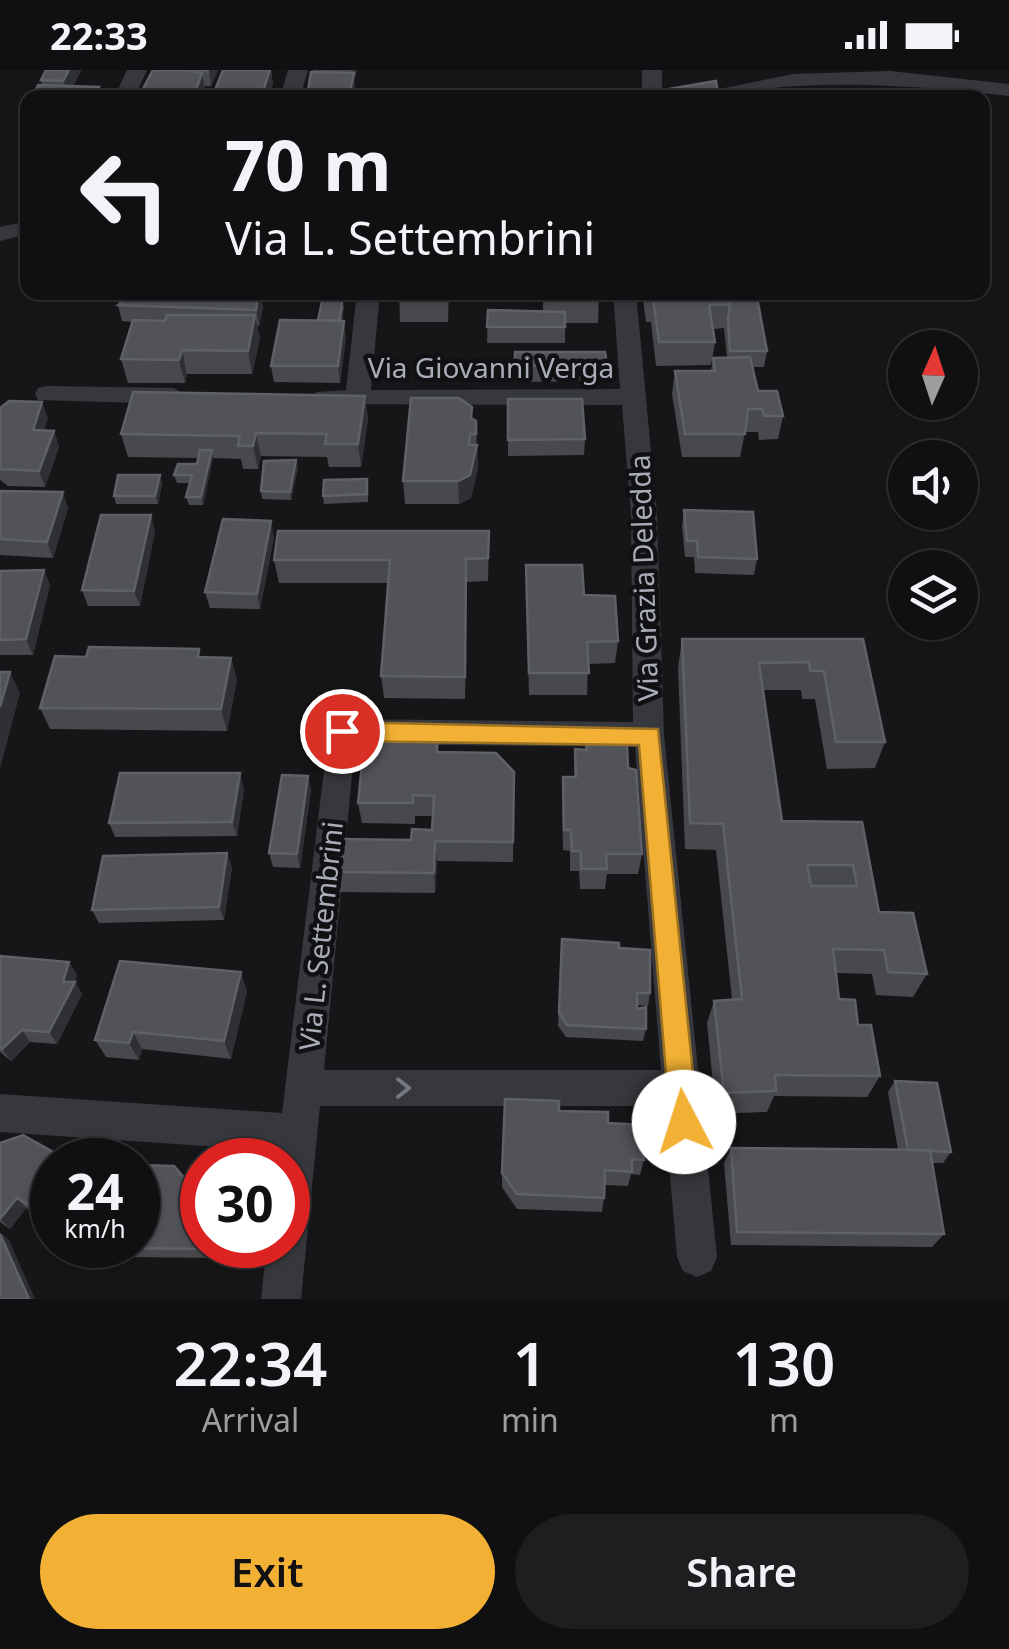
<!DOCTYPE html>
<style>
:root{--surface:#101012;--page:#1e1e20;--text:#f1f3f6;--muted:#9c9d9f;--line:#303032;--accent:#f2b134}
body{margin:0;font-family:"Noto Sans",sans-serif;background:var(--page);color:var(--text);height:100vh;display:flex;flex-direction:column;font-size:38px;white-space:nowrap}
*{box-sizing:border-box;margin:0}
p{font-size:32px;color:var(--muted)}
.icon{flex:none;width:55px;height:55px;fill:none;stroke:currentColor;stroke-width:2;stroke-linecap:round;stroke-linejoin:round}
.map{position:relative;height:1229px;overflow:hidden}
.details{display:flex;flex-direction:column;background:var(--surface);flex:1}
.details>*{flex:none}
.hud{position:absolute;left:20px;top:20px;width:970px;height:210px;border-radius:20px;box-shadow:0 2px 8px #0004,0 0 0 2px var(--line);background:#101012;color:var(--text);overflow:hidden}
.needle{width:65px;rotate:3deg}
.buttons{position:absolute;left:888px;top:260px;display:grid;gap:20px}
.buttons a{display:grid;place-items:center;width:90px;height:90px;border-radius:50%;background:var(--surface);box-shadow:0 2px 8px #0004,0 0 0 2px var(--line);font-size:50px}
.speed{position:absolute;left:30px;top:1068px;display:flex;gap:20px;font-size:50px;font-weight:700;text-align:center}
.speed>*{display:grid;place-content:center;width:130px;height:130px;border-radius:50%;background:var(--surface);box-shadow:0 2px 8px #0004,0 0 0 2px var(--line);line-height:1}
.speed small{font-size:25px;font-weight:400}
.speed .limit{border:15px solid #d22;background:#fff;color:#111}
.pin{position:absolute;display:grid;place-items:center;width:85px;height:85px;color:#fff;margin:-42px;border:5px solid #fff;border-radius:50%;box-shadow:0 2px 10px #0007}
.me{position:absolute;width:110px;margin:-55px;rotate:355deg;stroke-linejoin:round;filter:drop-shadow(0 0 8px #0008)}
.turn{display:flex;align-items:center;gap:35px;height:210px;padding:0 40px;font-size:45px}
.turn .icon{width:130px;height:130px;stroke-width:2.5}
.turn b{display:block;font-size:70px;line-height:85px}
.eta{display:flex;justify-content:space-evenly;align-items:center;height:170px;text-align:center}
.eta b{font-size:60px;font-weight:600;line-height:70px}
.button{display:flex;gap:20px;margin-top:auto;padding:20px 40px}
.button a{flex:1;height:115px;border-radius:60px;background:var(--accent);color:#111;font-size:40px;font-weight:600;line-height:115px;text-align:center}
.button a+a{background:var(--page);color:var(--text)}
.status{display:flex;justify-content:space-between;align-items:center;height:70px;padding:0 50px;background:var(--surface);direction:ltr}
.status svg{height:28px;fill:currentColor}
.map>svg:first-child{display:block}
</style>
<div class="status"><b>22:33</b><svg viewBox="0 0 49 12"><path d="M0 12V9h3v3zM5 12V6h3v6zM10 12V3h3v9zM15 12V0h3v12zM26 1h20v11H26zM47 4h2v5h-2z"/></svg></div>
<div class="map">
<svg width="1009" height="1229" viewBox="0 0 1009 1229">
<rect width="100%" height="100%" fill="#161618"/>
<g fill="none" stroke-linecap="round" stroke-linejoin="round">
<path fill="#37383d" fill-rule="evenodd" d="M127,0H147L134,28H114Z
M288,0H308L300,28H280Z
M642,0H662V28H642Z
M890,1L1009,14V26C938,18 870,12 799,16C757,18 717,28 675,28L793,4Z
M28,151V164L0,171V157Z
M357,222H380L371,320L620,319L613,222H636L657,445L664,665L717,1187L711,1201L697,1207L683,1201L677,1187L664,1036H320L301,1229H261L267,1175H288V1090H277L278,1081L0,1062V1024L282,1043L330,652L341,649L633,652L631,445L622,335L316,334L313,328L316,322L346,320ZM355,674L635,677L661,1000H324Z
M47,316L174,318L186,326L174,334L38,330L35,324L38,318Z"/>
</g>
<path fill="#47494d" d="M81,0L73,16L99,17L102,28H34L42,15L41,10Z
M153,0H218L211,16H205L202,28H138Z
M223,0H271L273,14L269,28H214L213,25Z
M313,0H357L354,9L355,18L354,28H308L311,2H313Z
M260,222L263,237L259,256H257L260,268L252,304H187L185,313H128L121,289L133,252L122,251L118,235Z
M399,222H449L448,252H400Z
M543,222H599L598,253H565V273H487L488,240L543,242Z
M642,222H697V226H732L733,222L767,281L764,297H753L758,321L783,346L778,369L759,370L758,362H745L740,387H682L672,324L675,301H711L713,288L727,287L724,258L713,259L715,272L711,295L656,296L651,252H646Z
M344,235L342,251L346,267L340,313L274,312L271,296L318,250Z
M515,282L607,295L605,311L515,312Z
M365,326L368,349L361,397H329L327,387L261,386L258,399H243L241,389L213,388L203,435H189L186,427L190,413H177L174,405L197,394L198,388L128,387L121,364Z
M508,329L585,369L584,385L508,386Z
M0,338L48,348L44,360L54,361L59,377L45,417L8,416L0,410Z
M472,348L476,351L478,398L471,428L459,434H405L403,411Z
M296,390L298,398L291,430L262,429L261,421Z
M162,413L158,434H116L114,426Z
M368,417V432L324,434L323,426Z
M0,421L68,438L53,488L0,485Z
M684,440L757,489L754,505L695,503L694,487H685L682,456Z
M155,461L140,536H88L82,520Z
M489,461L488,511L467,512L465,629L384,628L381,606L388,513H279L274,490Z
M274,467L260,539L210,538L205,522Z
M526,495L584,525L618,571L615,593L588,594L587,625H529Z
M44,500L50,515L33,585H0V501Z
M682,569H863L885,672L875,698L827,699L815,629H802L801,620H763L782,751L862,752L879,842L927,904L913,927L876,925L872,904L836,903L839,929L858,955L880,1006L867,1027L774,1026L767,1042L716,1044L707,953L714,931L732,929L716,780L685,779L678,598Z
M202,587L231,588L237,610L227,661L50,659L40,638Z
M575,679L628,698L642,784L638,804H607L605,819H580L579,801H570V781L563,780L562,728L563,707H574Z
M440,682L514,702L513,792L437,791L435,823L340,822L336,802L432,760L433,746H415V754L362,753L358,733Z
M308,706L311,720L300,798L273,797L269,783Z
M244,718L237,766L115,767L109,753Z
M232,797L224,850L99,853L92,840Z
M562,869L619,878L650,923L648,936L637,935V939L646,959L643,971L566,967L558,956Z
M0,886L69,892L77,905L75,912L82,924L57,974L30,972L11,991L0,982Z
M247,921L231,989L142,979L139,990L106,987L95,970Z
M895,1011L951,1082L943,1093H932L944,1164L932,1177L731,1175L724,1093L731,1078L898,1080L888,1022Z
M559,1041L608,1053L644,1090L640,1105L631,1104L628,1116L605,1115L604,1128L602,1142L517,1139L502,1117V1103Z
M0,1073L40,1146L26,1138L10,1159L0,1152Z
M199,1128L198,1134L221,1175L219,1188L127,1187L120,1178Z"/>
<path fill="#2f3033" d="M69,0H81L67,26L63,11Z
M209,0H218L211,16Z
M270,0L273,14L269,28H263Z
M353,0H357L354,9L355,18L354,28H349Z
M202,3L205,19L202,28H193Z
M260,222L263,237L259,256L256,240Z
M255,245L260,268L252,304L248,281Z
M344,251L346,267L340,313L338,296Z
M182,280L187,304L185,313L179,290Z
M365,326L368,349L361,397L358,374Z
M42,332L48,348L39,376L33,360Z
M476,351L478,398L471,428L459,434L458,411L476,380Z
M54,361L59,377L45,417L39,401Z
M256,363L261,386L258,399L253,376Z
M212,380L213,388L203,435L201,427Z
M296,390L298,398L291,430L290,422Z
M160,405L162,413L158,434L155,426Z
M63,422L68,438L53,488L47,472Z
M151,445L155,461L140,536L134,521Z
M271,451L274,467L260,539L257,524Z
M466,489L467,512L465,629V607Z
M44,500L50,515L33,585L26,569Z
M231,588L237,610L227,661L221,639Z
M10,602L20,623L0,699V637Z
M240,703L244,718L237,766L232,752Z
M308,706L311,720L300,798L297,784Z
M435,771L437,791L435,823L434,803Z
M227,783L232,797L224,850L219,837Z
M69,892L77,905L75,912L82,924L57,974L49,962Z
M241,902L247,921L231,989L224,971Z
M22,960L30,972L11,991L2,979Z
M133,962L142,979L139,990L129,973Z
M52,1104V1127L40,1146L30,1136Z
M193,1118L199,1128L197,1143L191,1133Z
M17,1128L26,1138L10,1159L0,1149Z
M0,1162L9,1170L35,1229H29Z
M214,1175H221L219,1188L213,1179Z"/>
<path fill="#525359" stroke="#5f6168" stroke-width="2.5" fill-rule="evenodd" d="M46,0H69L63,11L41,10Z
M153,0H209L188,1L202,3L193,28H138Z
M223,0H270L262,24L213,25Z
M311,2L354,3L349,27L307,26Z
M716,11L719,28L622,27Z
M38,15L99,17L95,28L33,26Z
M131,222H259L256,240L118,235Z
M399,222H447V228L398,229Z
M544,222H599V230H544Z
M648,222H697V226H728L730,235H709L715,272H659L653,229H648Z
M733,222H756L767,281H730L728,249L730,235L728,226H734Z
M323,227H343L339,251L318,250Z
M488,240L565,242V257H487Z
M167,245H255L248,281L182,280L179,290L121,289L133,250L165,251Z
M280,250L344,251L338,296H271Z
M515,282H605L607,295L515,296Z
M750,287L758,321H777L783,346H764L762,339H748L745,364H685L675,301H715L713,288Z
M133,322L365,326L358,374H325L327,364L256,363L253,376H238L240,366L121,364Z
M411,328H459L472,337L471,348L476,351V364H470L469,375H477L470,405L458,411H403Z
M508,329H582L585,369L508,370Z
M9,331L42,332L33,360L54,361L39,401L0,399V338Z
M200,380H212L201,427H186L192,405H174L178,394H197Z
M296,390L290,422L261,421L264,391Z
M118,405H160L155,426H114Z
M367,409V424L323,426L324,410Z
M0,421L63,422L47,472L0,469Z
M684,440L753,442L757,489L698,487L697,471H687Z
M101,445H151L134,521L82,520Z
M223,449L271,451L257,524L205,522Z
M278,461H489L488,488L466,489L465,607L381,606L390,490H274Z
M526,495H582L584,525L615,526L618,571L587,572L589,603H529Z
M44,500L26,569L0,570V501Z
M682,569H863L885,672H836L824,601H810L809,592L759,593L782,751L862,752L879,842L913,843L927,904L888,902L884,880L833,879L839,929L855,930L858,955H871L880,1006L775,1005L776,1021L724,1023L714,931L742,929L723,754L690,753ZM807,795H853L857,816H811Z
M89,577L199,579L198,587L231,588L221,639L40,638L55,586L86,587Z
M0,602H10L0,637Z
M366,656H438L437,682L496,683L514,702L513,772L435,771L434,803L336,802L340,769L411,770L412,759L432,760L434,726L413,725V733H358Z
M586,675H627L628,698L636,700L642,784H606L607,799H581V781H572L571,760H564L563,707H576L575,679L587,680Z
M120,703H240L232,752L109,753Z
M282,705L308,706L297,784L269,783Z
M227,783L219,837L92,840L103,786Z
M562,869L619,873V878L650,880V923H637V939L646,937V959L567,955L559,943Z
M0,886L69,892L63,912H75L49,962L22,960L2,979L0,977Z
M120,891L241,902L224,971L133,962L129,973L95,970Z
M895,1011L937,1013L951,1082L908,1080Z
M505,1029L559,1031V1041L608,1042V1053L643,1055L644,1090L632,1089V1102L605,1100L604,1128L517,1124L502,1103Z
M23,1065L64,1088L62,1090H52V1104L30,1136L17,1128L0,1149V1073Z
M731,1078L930,1080L944,1164L737,1162Z
M138,1095L174,1096L193,1118L191,1133L202,1135V1175H214L213,1179L120,1178V1175H138Z
M0,1164L29,1229H0Z"/>
<defs><path id="oneway-chevron" d="M-2-3.5L2.5 0L-2 3.5" fill="none" stroke-width="1.6" stroke-linecap="round" stroke-linejoin="round" transform="scale(2.5)"/></defs>
<use stroke="#757881" href="#oneway-chevron" transform="translate(403 1018)"/>
<path fill="#f2b134" stroke="#9d7322" stroke-width="2.5" d="M342,652L658,659L698,1052L694,1062L684,1066L674,1062L670,1052L639,675L342,671L330,661Z"/>
<g text-anchor="middle" stroke-width="9" stroke-linejoin="round" paint-order="stroke">
<g font-size="28" fill="#a8adb8" stroke="#111113">
<text x="491" y="308">Via Giovanni Verga</text>
<text transform="translate(644 508) rotate(-92)" y="10">Via Grazia Deledda</text>
<text transform="translate(321 866) rotate(-84)" y="10">Via L. Settembrini</text>
</g>
</g>
</svg>
<div class="buttons">
<a><svg class="needle" viewBox="-14 -14 28 28"><path d="M0-13l5 13h-10z" fill="#e53935"/><path d="M0 13l5-13h-10z" fill="#9c9d9f"/></svg></a>
<a><svg class="icon" aria-label="sound" viewBox="0 0 24 24"><path d="M4 9h4l5-4v14l-5-4H4zM17 9q2 3 0 6"/></svg></a>
<a><svg class="icon" aria-label="layers" viewBox="0 0 24 24"><path d="M12 4l9 5-9 5-9-5zM3 14l9 5 9-5"/></svg></a>
</div>
<div class="speed"><div>24<small>km/h</small></div><div class="limit">30</div></div>
<div class="pin" style="left:342px;top:661px;background:#d93025"><svg class="icon" aria-label="arrive" viewBox="0 0 24 24"><path d="M6 21V4h12l-3 4 3 4H6"/></svg></div>
<svg class="me" style="left:684px;top:1052px" viewBox="-20 -20 40 40"><circle r="19" fill="#fff"/><path d="M0-13L10 11 0 6-10 11z" fill="#f2b134"/></svg>
<div class="hud">
<div class="turn"><svg class="icon" aria-label="left" viewBox="0 0 24 24"><path d="M17 20v-9H6M10 6l-5 5 5 5"/></svg><div><b>70 m</b>Via L. Settembrini</div></div>
</div>
</div>
<section class="details">
<div class="eta">
<div><b>22:34</b><p>Arrival</p></div>
<div><b>1</b><p>min</p></div>
<div><b>130</b><p>m</p></div>
</div>
<div class="button"><a>Exit</a><a>Share</a></div>
</section>
